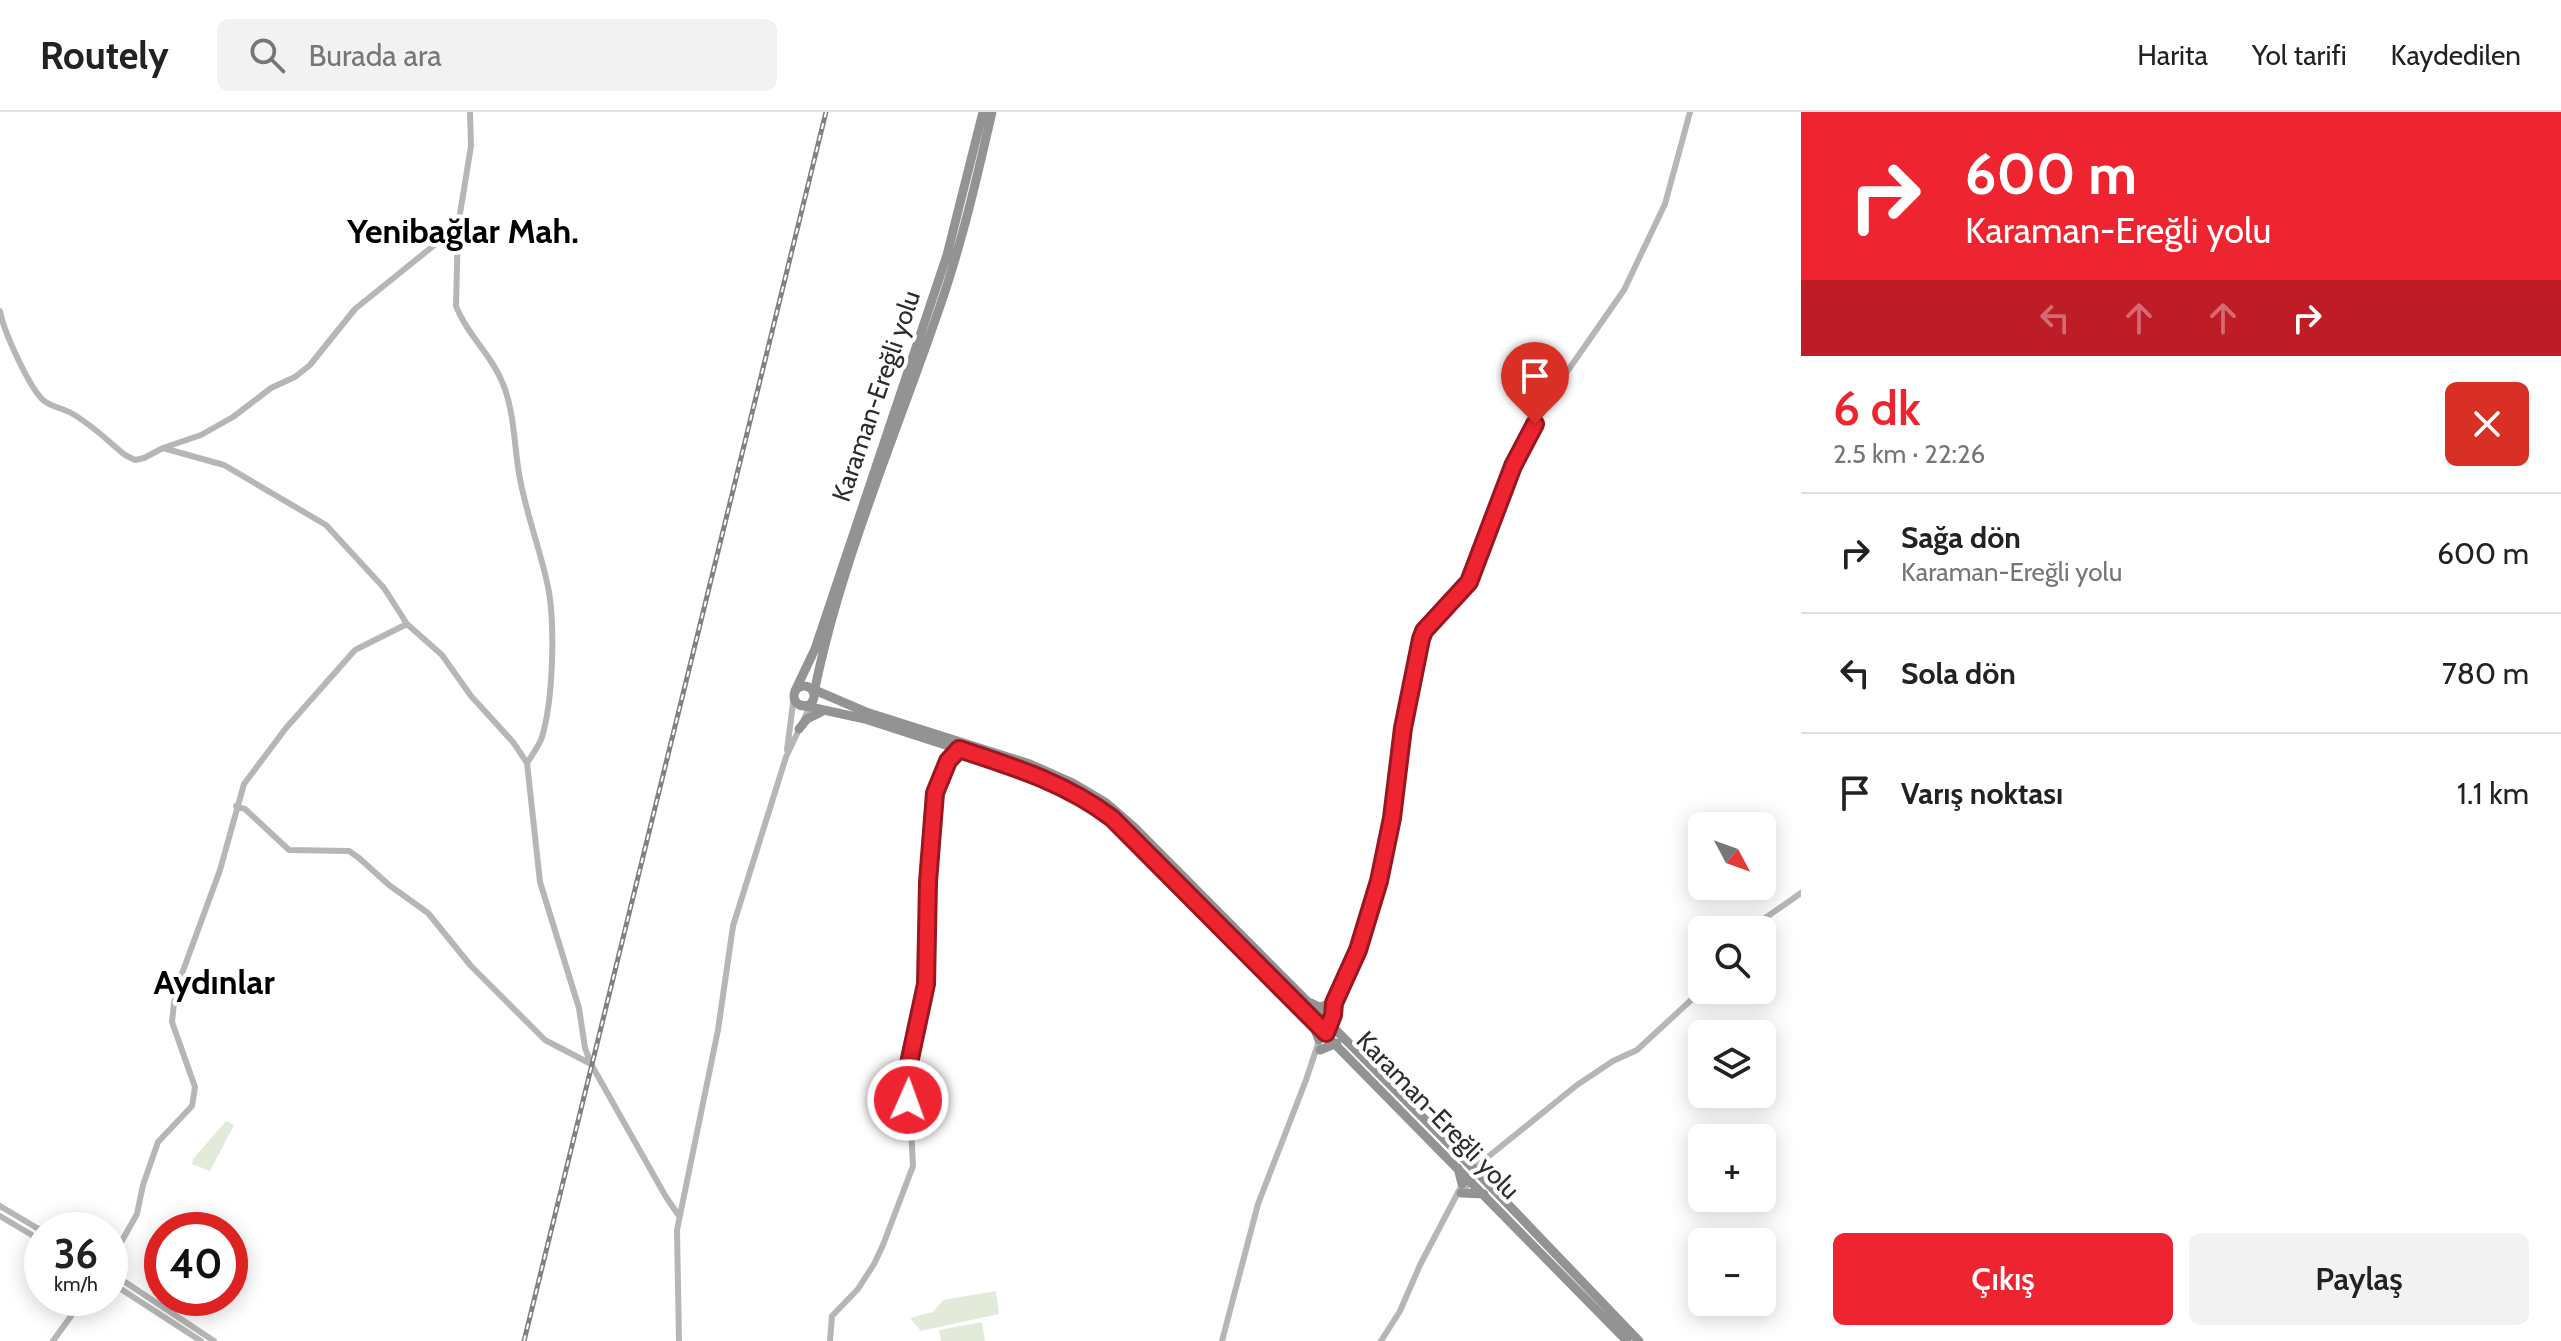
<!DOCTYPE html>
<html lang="tr">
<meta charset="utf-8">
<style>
:root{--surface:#fff;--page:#f2f2f2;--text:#222;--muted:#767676;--line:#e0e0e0;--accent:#ee2430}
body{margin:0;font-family:Cabin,sans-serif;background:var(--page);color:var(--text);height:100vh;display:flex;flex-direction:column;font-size:30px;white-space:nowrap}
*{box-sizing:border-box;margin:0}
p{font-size:26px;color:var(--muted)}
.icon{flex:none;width:44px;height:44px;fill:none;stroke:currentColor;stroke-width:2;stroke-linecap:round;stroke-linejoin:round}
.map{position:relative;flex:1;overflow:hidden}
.panel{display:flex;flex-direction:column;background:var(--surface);width:760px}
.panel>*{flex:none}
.guide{background:#ee2430;color:#fff;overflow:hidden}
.needle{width:52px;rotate:131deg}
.tools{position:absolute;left:1688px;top:700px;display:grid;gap:16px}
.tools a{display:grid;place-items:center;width:88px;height:88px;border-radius:12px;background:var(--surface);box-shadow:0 4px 20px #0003;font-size:40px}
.speed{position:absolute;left:24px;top:1100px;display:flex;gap:16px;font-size:40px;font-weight:700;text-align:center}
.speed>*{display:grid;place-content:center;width:104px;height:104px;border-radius:50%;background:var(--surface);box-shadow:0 4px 20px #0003;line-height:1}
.speed small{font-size:20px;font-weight:400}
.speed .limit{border:12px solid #d22;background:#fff;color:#111}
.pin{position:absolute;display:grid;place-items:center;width:68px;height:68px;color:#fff;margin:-82px -34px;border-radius:50% 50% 50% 0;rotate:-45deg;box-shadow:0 0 8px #0007}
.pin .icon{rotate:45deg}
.me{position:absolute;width:88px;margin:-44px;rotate:2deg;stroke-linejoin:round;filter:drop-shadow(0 0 6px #0008)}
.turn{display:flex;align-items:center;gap:28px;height:168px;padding:0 32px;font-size:36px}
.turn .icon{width:104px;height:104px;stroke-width:2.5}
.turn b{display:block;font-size:56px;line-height:68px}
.lanes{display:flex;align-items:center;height:76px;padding:0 32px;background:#0003;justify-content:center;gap:40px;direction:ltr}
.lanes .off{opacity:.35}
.round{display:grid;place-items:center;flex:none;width:84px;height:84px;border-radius:12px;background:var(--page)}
.overview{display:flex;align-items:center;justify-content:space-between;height:136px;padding:0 32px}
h1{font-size:48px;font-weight:600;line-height:60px;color:var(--accent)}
.primary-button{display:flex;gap:16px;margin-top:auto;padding:16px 32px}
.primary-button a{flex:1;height:92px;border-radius:12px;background:var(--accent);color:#fff;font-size:32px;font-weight:600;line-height:92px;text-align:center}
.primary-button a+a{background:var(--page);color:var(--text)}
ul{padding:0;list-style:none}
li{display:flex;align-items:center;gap:24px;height:120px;padding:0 32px;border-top:2px solid var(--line)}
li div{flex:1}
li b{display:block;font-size:30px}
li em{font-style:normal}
header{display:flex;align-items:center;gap:48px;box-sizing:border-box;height:112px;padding:0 40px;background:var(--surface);border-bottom:2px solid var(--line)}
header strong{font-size:38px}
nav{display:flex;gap:44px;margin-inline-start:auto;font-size:28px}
.search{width:560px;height:72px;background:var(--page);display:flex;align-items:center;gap:20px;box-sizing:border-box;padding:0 28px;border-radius:12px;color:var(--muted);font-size:30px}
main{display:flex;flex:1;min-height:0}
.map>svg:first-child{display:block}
</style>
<header>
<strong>Routely</strong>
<div class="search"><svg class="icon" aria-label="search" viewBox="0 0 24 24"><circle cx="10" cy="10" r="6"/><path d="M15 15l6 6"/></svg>Burada ara</div>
<nav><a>Harita</a><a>Yol tarifi</a><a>Kaydedilen</a></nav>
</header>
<main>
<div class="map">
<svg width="1801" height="1229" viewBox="0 0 1801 1229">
<rect width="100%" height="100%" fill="#fff"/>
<path fill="#e2ebd9" d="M226,1009L234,1013L210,1059L192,1052L193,1047Z
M996,1179L999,1202L921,1219L910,1206L933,1200L943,1188Z
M982,1210L985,1229H941L939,1218Z"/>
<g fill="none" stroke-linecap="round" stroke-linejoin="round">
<path stroke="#b6b6b6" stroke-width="6" d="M470,0L471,34L458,114L456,194C467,223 492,243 503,272C515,301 514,337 520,367C527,405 542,442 549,480C555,518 553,588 542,625C539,634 532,643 527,651
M0,199C3,218 29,275 43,288C51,295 62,296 71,301C91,312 108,329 125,343L135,348L144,346L163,336L201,323L233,305L271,276L295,265L310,253L355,197L458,114
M163,336L224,353L326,413L384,476L407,512L442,543L471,584L513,630L527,651L540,770L579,896L585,936L591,952L666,1085L679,1104
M787,638L794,584
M236,694L245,697L289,738L349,739L359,746L389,773L428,801L471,854L545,928L591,952
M1748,818L1801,781
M1473,1057L1577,973L1613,949L1637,938L1702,878
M1460,1082L1486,1050
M0,1094L42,1119
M0,1104L42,1129
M110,1139L121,1131
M110,1150L137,1102L143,1073L158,1030L192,994L195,975L172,910L174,891L180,867L220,758L244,672L286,616L355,538L407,512
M110,1160L214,1229
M110,1170L201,1229
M71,1203V1195L77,1186
M53,1229L84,1186
M679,1229L677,1118L718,918L733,814L786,645L812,590
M830,1229L832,1204L858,1177L874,1152L883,1133L913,1054L908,956L926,872L928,770L935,681L948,649L959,637
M1222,1229L1258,1092L1306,968L1326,908L1358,838L1370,803L1392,706L1403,616L1424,519L1450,493L1469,470L1513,354L1527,325L1569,257L1624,178L1665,92L1690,0
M1381,1229L1400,1199L1420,1153L1464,1069"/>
<path stroke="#939393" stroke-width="9" d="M794 584a10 10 0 1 1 20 0a10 10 0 1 1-20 0Z
M810,576L866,600L1030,652L1073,671L1105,690L1134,715L1477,1060L1639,1229
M795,579L815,537L947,143L983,0
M814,581C840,451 897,320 940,194C962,131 977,65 992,0
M801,593L865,607L1029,660L1087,688L1135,729L1627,1229
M799,617L807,607L821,600
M1311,891L1319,895L1334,891
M1312,910L1319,928
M1320,938L1337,931
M1485,1051L1487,1069
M1458,1056L1462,1072
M1461,1081L1484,1082"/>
<g stroke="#818181" stroke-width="5">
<path id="rail" d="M524,1229L826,0"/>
</g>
<use href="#rail" stroke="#fff" stroke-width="2" stroke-dasharray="6" stroke-linecap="butt"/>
</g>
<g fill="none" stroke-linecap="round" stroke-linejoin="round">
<g stroke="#9b171f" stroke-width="20">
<path id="route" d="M908,988V956L926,872L928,770L935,681L948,649L959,637C1014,655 1066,671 1112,706L1326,921L1333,903L1334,891L1358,838L1379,769L1392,706L1403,616L1421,527L1424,519L1469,470L1513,354L1535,312"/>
</g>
<use href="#route" stroke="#ee2430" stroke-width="14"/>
</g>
<g text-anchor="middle" stroke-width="8" stroke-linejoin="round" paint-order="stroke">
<g font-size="26" fill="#2c2c2c" stroke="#fff">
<text transform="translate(876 284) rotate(-71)" y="9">Karaman-Ereğli yolu</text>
<text transform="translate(1438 1003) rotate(46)" y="9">Karaman-Ereğli yolu</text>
</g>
<g font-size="34" font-weight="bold" fill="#000" stroke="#fff">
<text x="463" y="131">Yenibağlar Mah.</text>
<text x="214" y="882">Aydınlar</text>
</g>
</g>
</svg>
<div class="tools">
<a><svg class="needle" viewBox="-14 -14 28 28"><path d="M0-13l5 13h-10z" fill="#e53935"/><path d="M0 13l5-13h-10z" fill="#767676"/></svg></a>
<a><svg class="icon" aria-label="search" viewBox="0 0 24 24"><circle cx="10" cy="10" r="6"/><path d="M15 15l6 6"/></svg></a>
<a><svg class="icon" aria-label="layers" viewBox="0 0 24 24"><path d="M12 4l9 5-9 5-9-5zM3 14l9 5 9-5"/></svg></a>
<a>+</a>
<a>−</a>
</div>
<div class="speed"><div>36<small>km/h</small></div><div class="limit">40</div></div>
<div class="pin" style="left:1535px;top:312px;background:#d93025"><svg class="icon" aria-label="arrive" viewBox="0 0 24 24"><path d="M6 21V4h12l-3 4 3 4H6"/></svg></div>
<svg class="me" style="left:908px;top:988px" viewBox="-20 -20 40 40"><circle r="17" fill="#ee2430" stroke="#fff" stroke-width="3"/><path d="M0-11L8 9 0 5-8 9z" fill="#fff"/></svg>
</div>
<section class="panel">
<div class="guide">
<div class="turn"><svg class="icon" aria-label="right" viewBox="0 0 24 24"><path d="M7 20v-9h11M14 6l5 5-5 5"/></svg><div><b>600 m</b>Karaman-Ereğli yolu</div></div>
<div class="lanes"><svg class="icon off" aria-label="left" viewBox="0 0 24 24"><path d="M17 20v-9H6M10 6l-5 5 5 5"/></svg><svg class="icon off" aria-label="ahead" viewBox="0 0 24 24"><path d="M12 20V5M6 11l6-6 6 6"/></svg><svg class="icon off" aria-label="ahead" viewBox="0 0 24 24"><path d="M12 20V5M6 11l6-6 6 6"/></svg><svg class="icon" aria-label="right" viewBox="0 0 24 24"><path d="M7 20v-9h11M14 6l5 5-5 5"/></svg></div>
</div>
<div class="overview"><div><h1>6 dk</h1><p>2.5 km · 22:26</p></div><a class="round" style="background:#d93025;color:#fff"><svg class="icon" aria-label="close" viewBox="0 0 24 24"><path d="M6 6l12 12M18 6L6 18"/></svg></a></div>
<ul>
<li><svg class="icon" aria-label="right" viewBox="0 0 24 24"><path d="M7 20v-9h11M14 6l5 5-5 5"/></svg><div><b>Sağa dön</b><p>Karaman-Ereğli yolu</p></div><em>600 m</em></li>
<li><svg class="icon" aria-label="left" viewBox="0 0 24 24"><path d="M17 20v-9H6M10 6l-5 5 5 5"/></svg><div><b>Sola dön</b></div><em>780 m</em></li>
<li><svg class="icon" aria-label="arrive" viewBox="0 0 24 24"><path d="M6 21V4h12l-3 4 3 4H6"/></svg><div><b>Varış noktası</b></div><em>1.1 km</em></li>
</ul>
<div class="primary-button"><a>Çıkış</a><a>Paylaş</a></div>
</section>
</main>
